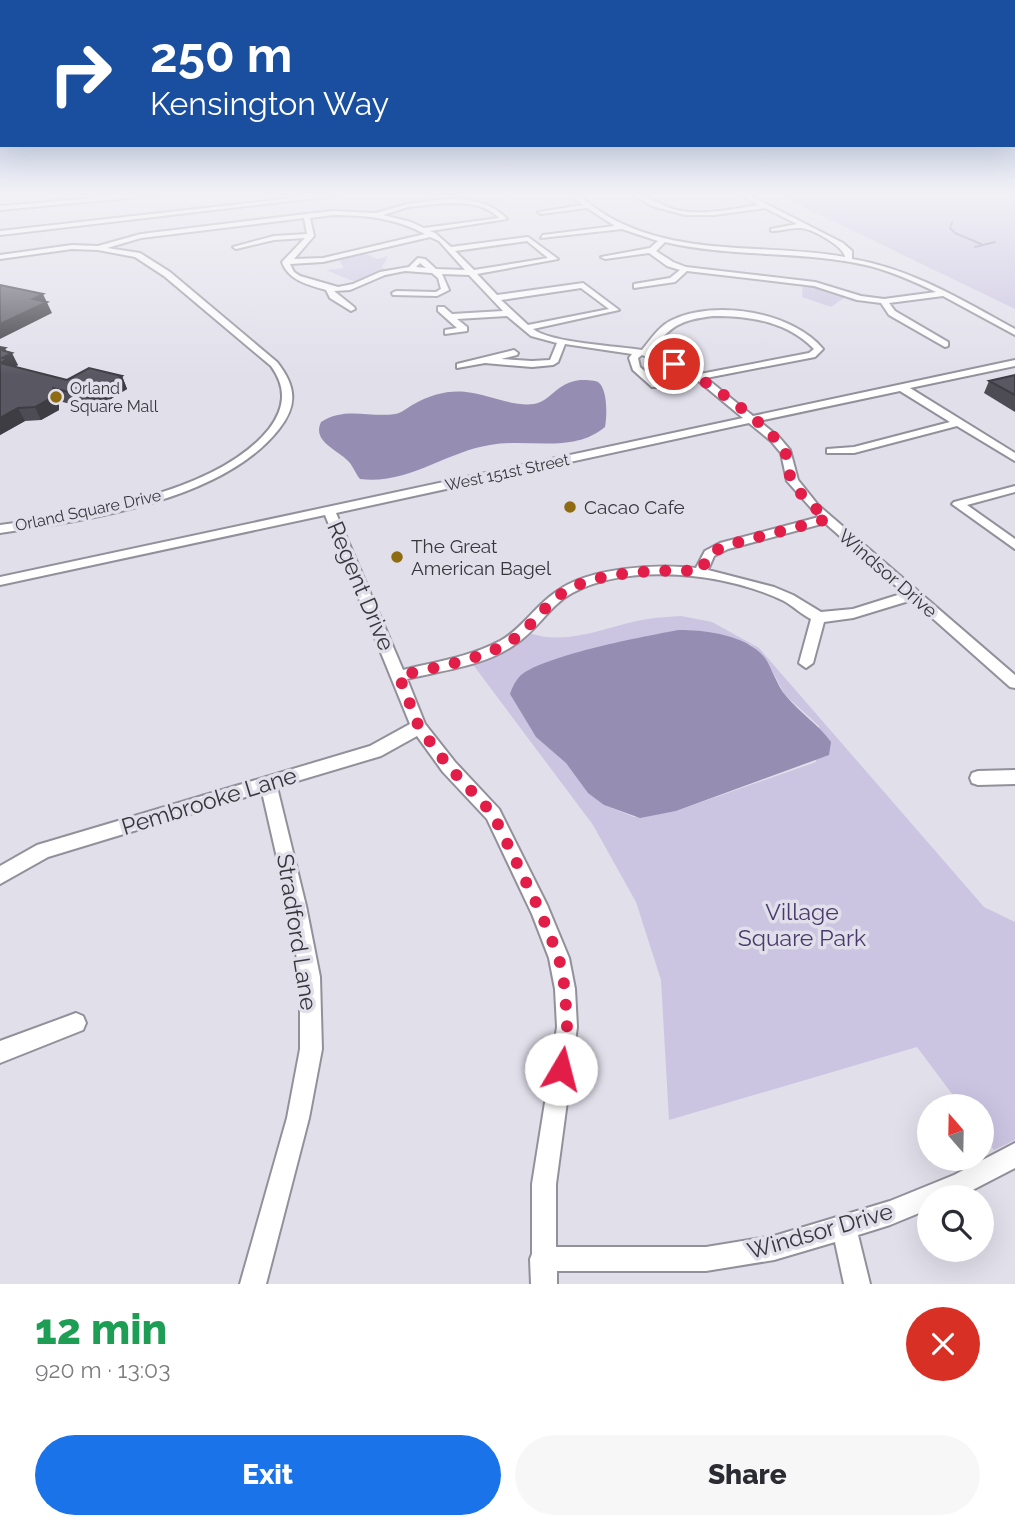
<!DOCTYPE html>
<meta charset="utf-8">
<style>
:root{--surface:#fff;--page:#f7f7f7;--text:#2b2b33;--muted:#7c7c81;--accent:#1a73e8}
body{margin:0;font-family:Raleway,sans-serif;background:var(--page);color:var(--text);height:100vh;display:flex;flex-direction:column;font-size:26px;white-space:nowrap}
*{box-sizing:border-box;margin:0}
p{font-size:23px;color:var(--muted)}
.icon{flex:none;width:38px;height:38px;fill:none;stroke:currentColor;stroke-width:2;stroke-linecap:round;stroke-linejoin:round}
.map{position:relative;height:1284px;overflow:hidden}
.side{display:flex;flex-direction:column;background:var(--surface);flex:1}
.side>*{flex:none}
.hud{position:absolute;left:0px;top:0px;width:1015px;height:147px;box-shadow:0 7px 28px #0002;background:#1a4fa0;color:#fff;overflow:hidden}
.needle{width:46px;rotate:340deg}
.buttons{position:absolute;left:917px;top:1094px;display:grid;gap:14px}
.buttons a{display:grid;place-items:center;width:77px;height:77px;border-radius:50%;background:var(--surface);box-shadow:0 7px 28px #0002;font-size:35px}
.pin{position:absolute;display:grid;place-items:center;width:60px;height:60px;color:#fff;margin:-30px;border:4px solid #fff;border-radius:50%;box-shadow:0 2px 7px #0007}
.me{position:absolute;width:77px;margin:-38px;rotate:8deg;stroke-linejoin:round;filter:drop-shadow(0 0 5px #0008)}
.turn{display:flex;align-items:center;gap:24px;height:147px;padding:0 35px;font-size:32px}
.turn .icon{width:91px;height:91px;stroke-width:2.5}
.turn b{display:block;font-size:49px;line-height:60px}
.round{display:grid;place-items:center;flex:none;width:74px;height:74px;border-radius:37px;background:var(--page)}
.overview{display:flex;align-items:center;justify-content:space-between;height:119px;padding:0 35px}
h1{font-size:42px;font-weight:800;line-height:52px;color:#1e9e55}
.button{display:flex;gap:14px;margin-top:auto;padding:14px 35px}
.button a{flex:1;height:80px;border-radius:42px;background:var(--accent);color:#fff;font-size:28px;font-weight:800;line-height:80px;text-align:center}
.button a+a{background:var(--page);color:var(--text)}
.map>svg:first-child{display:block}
</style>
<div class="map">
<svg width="1015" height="1284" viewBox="0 0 1015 1284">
<rect width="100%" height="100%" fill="#e1dfea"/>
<path fill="#cbc5e2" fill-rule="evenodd" d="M779,195H1015V309Z
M361,252L378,259L388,256L382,267L386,272L358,283L326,270L344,268L338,258Z
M803,284L847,296L831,307L802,297Z
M681,616L712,622L759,648L984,907L1015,922V1140L994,1150L982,1134V1106H961L917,1047L669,1120L661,980L636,902L593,825L471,662L529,633C569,647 608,625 648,619C659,617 670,617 681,616ZM689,630L707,632L751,645L770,667L785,695L819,726L816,762L676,811L634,817L604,805L566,763L547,662Z"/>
<path fill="#968eb2" d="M580,380C585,380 593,380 598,382C608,389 607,417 605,427C573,454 528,438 490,445C445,452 408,485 360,479C355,473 353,465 347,460C336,449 312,441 321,422C345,406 370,418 395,414C402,413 408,407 414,404C430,395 448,390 466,392C488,394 512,407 534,404C551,401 556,383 580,380Z
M679,630C706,630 747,635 765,658C773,670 776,684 786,696C800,713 818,724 831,742L829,755L676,811L640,818L604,805L588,793L566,763L536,737L510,694C512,687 516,680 521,675C546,655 645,636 679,630Z"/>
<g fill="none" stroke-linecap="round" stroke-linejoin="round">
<path stroke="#968eb2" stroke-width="2" d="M952,222L950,228L955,233L981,244
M975,247L995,242"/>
<g stroke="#92909a" stroke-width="4">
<path id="minor" d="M132,195H159L0,210V206Z
M321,195H342L0,235V231Z
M570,195H577C592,205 606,217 623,224C692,256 771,244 845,257C844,246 810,227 799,228C790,228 780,231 771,231V229L797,224L765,208L714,215H685L652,206L634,195C648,195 662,206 676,210C703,216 732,209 759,205L741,195H749L843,243L852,251V259C912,269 962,300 1015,329V335L943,296L889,303L895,311L948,342V346L945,347L889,315L881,303L857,300L814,286L687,271L675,282L634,288V284L670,278L680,270L667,266L649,253L605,259L601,257L650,248L658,241L622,229L541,238L543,235L615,226L587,208L541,214L538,212L583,205ZM665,242C732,258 803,250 870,266C893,272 915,282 936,292L884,299L861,296L815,282L686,267L673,262L656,251Z
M445,199C469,199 490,201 507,219L430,231L435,233L451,247L528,237L558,259L477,274L497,295L583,283L619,310L533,329C551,343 617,346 642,350C651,339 659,326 672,320C716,299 792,312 823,349L815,357L706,378L753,416L1015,360V366L910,388L1015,453V461L957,426L854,453H827V449L854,447L950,422L900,391L759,421L779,437L790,450L798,480L818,505L1015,675V688L1010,687L912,600L853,618L824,622L813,663L806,668L799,663L811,619C801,614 793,606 784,601C727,573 629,562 572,593C550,605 538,629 517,643C486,666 443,670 407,679L425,724L455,762L499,809L547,905L569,958L575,989L577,1027L556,1184V1247H706L774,1236L890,1201L954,1175L1015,1143V1168L959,1197H929V1209L890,1225L858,1235L870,1284H844L835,1242L774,1260L706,1271H557V1284H531L530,1259L532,1254V1184L557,1027L555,989L549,958L532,914L487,819L443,772L417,736L381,756L277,787L306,906L320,977L322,1049L309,1118L266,1284H240L287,1118L300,1049V977L288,906L262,792L48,857L0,884V866L37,845L370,746L410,724L325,515L0,585V577L743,418L696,379L671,366L642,355L638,358L640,367L658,383V387H652L633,370L629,358L632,354L565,344L558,362L553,365L532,367L485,363L457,368V364L514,350L518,353L517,355L501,359L532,361L550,360L557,343L531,336L507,316L457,319L467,327V331L445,334V330L457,328L438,311V307H444L452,314L503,311L469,275L442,274L449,290L437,296L393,295L392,293L396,291L436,292L441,289L438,278L432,273L405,271L385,275L350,290L334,291L354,307L355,309L351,311L330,298L326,290C309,285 289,281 282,262L305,238L274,240L236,249L233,247L274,236L307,234L304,218L141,238L107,248L140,253L170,272L277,362C296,386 298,405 279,429C223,501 86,520 0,533V525C79,514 216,495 269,429C285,408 287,388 271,366L164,276L135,257L98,250L72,249L0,259V255L72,245L98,246L141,234L306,214L333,211L376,213L408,204ZM445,203C465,203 484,203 499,218L424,228L411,222L383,215L408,207ZM333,215C366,215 395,218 425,234L323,258L294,259L314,236L310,218ZM430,237L439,241L465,270L436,269L425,259L418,258L409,267L380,272L353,284L338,287L300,276L294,272L290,264L323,262ZM527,241L548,258L474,270L455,251ZM420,263L426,268L416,267ZM581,288L609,309L528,325L501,300ZM713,316C750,316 787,321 814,349L809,353L700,374L677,362L650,352C671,326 679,320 713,316ZM749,423L771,441L781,453L787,481L819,517L720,543L705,551L696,568C656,564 589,567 556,592C535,606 522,629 500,641C470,657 435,662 403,670L336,513ZM825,523L904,593L853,609L821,612L793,595L774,587L708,570L714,556L728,549Z
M1015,486V492L967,505L1015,539V549L952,504L954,502Z
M1015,770V784L978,785L972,783L970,778L972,773L978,771Z
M76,1013L83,1016L86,1023L83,1030L0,1063V1041Z"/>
</g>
<use href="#minor" fill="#fff" fill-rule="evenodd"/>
</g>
<path fill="#4d4b53" d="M6,351L18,365L14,367L67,380L122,376L127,389L93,410L59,401V410L41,420L25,421L0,435Z
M1015,375V412L984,393L989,381Z"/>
<path fill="#3e3d44" d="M43,294L52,313L0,339V324L33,299Z
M5,348L8,355L12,353L18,365L12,368L0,363L1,350Z
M122,376L127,389L93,410L88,397Z
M53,388L59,401V410L41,420L35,407Z
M18,408L25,421L0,435V418Z"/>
<path fill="#595761" stroke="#3e3d44" stroke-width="2" d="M0,285L43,294L33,299L47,302L0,324Z
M0,347L5,348L1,350L12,353L2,358L8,359L0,363L67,380L89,368L122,376L88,397L53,388V397L35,407L18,408L0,418Z
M1015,375V395L989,381Z"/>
<linearGradient id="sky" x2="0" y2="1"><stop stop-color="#87a5d2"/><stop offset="0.52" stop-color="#f2f1f6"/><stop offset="1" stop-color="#f2f1f6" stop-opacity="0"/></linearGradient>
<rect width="1015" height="375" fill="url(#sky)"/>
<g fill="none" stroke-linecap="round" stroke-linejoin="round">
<path stroke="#e11d48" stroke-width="12" stroke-dasharray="0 21.6" d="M561,1069L567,1027L565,989L559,958L540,911L493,814L449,767L419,727L399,676C433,667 474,662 506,644C528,632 541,609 561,594C595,570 661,570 701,571L709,554L724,546L828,519C813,506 796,493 789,473C787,467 788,458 785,452C774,428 699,375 674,364"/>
</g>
<g fill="#8f6c11" stroke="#e1dfea" stroke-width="2.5">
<circle cx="56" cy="397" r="7"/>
<circle cx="570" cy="507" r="7"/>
<circle cx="397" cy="557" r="7"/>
</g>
<g text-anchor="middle" stroke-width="7" stroke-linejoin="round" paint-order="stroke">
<g font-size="16" fill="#37373b" stroke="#e1dfea" text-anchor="start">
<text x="70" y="394">Orland<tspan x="70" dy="18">Square Mall</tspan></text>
</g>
<g font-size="16" fill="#37373b" stroke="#e1dfea">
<text transform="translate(507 472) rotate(-12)" y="6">West 151st Street</text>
<text transform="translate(88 510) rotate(-12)" y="6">Orland Square Drive</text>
</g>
<g font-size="19" fill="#37373b" stroke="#e1dfea" text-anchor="start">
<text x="584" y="514">Cacao Cafe</text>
<text x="411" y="553">The Great<tspan x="411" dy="22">American Bagel</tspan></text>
</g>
<g font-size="19" fill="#37373b" stroke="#e1dfea">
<text transform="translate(888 573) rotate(41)" y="7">Windsor Drive</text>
</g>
<g font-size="23" fill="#37373b" stroke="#e1dfea">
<text transform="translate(361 586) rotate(67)" y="8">Regent Drive</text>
<text transform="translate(209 801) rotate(-17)" y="8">Pembrooke Lane</text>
<text transform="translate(297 932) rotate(81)" y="8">Stradford Lane</text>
<text transform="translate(820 1231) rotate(-16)" y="8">Windsor Drive</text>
</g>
<g font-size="23" fill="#493b6d" stroke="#e1dfea">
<text x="802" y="920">Village<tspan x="802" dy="26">Square Park</tspan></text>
</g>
</g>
</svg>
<div class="buttons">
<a><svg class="needle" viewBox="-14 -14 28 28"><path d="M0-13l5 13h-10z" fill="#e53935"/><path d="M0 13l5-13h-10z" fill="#7c7c81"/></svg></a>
<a><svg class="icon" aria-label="search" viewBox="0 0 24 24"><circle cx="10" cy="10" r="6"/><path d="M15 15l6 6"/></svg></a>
</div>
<div class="pin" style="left:674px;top:364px;background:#d93025"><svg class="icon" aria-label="arrive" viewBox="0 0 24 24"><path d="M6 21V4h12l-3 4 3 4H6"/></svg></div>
<svg class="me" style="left:561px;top:1069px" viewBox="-20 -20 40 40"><circle r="19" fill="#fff"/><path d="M0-13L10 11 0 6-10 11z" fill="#e11d48"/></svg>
<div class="hud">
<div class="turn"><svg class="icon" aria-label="right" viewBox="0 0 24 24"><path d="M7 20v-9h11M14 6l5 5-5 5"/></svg><div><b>250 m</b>Kensington Way</div></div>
</div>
</div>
<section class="side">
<div class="overview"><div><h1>12 min</h1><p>920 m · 13:03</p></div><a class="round" style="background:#d93025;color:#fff"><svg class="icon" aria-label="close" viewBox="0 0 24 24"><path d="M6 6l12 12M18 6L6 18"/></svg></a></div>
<div class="button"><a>Exit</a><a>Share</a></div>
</section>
